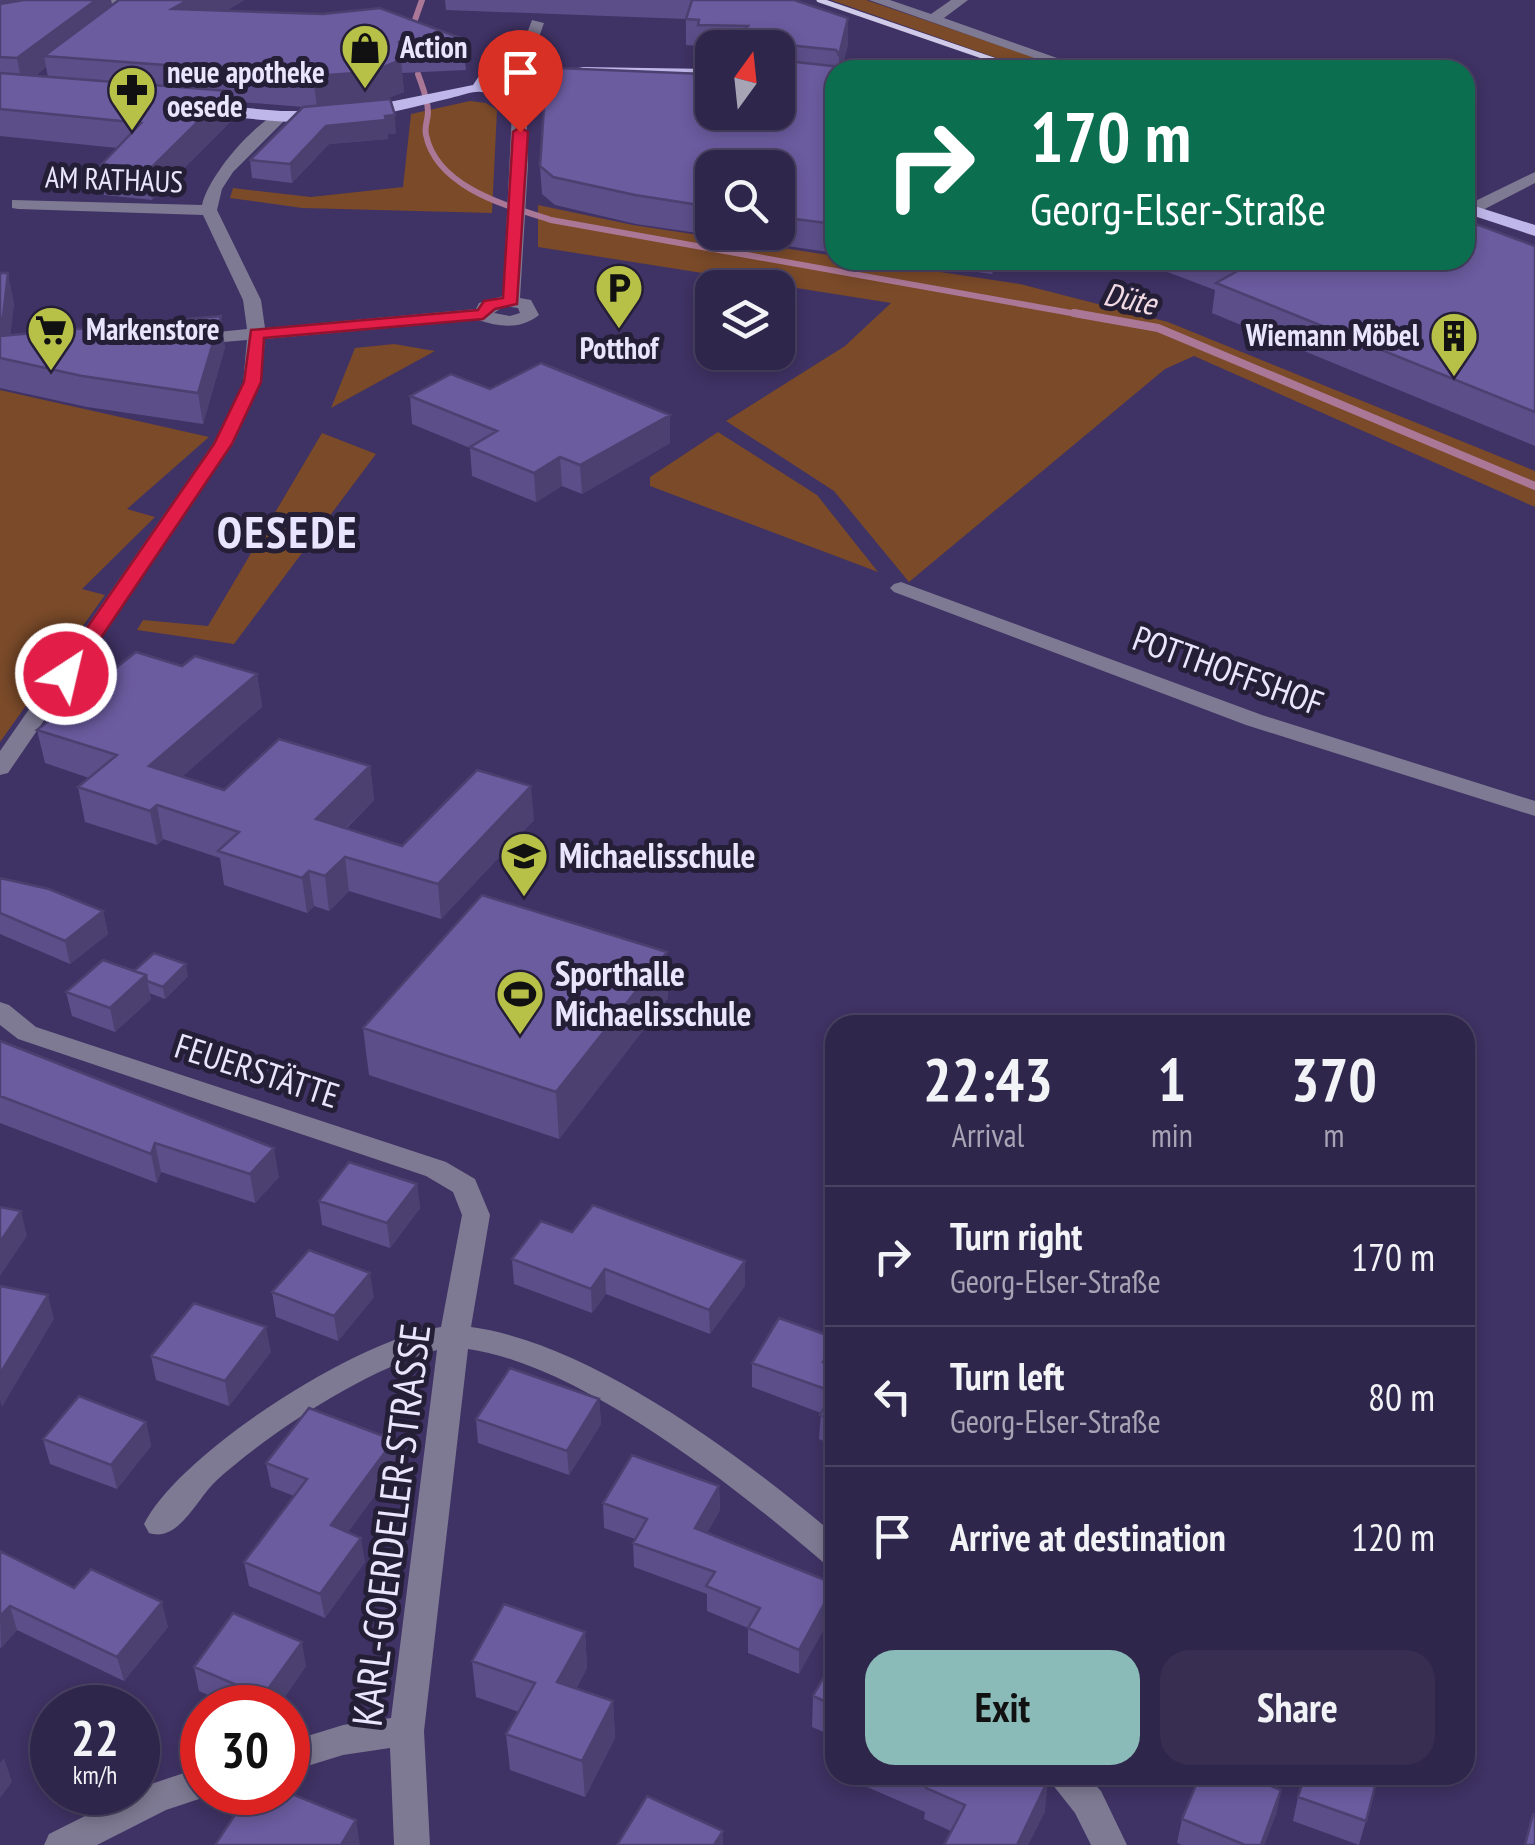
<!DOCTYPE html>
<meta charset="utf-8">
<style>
:root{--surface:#2f264b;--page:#372e52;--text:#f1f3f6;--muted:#a7a5b5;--line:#4a4363;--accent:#8bbbb9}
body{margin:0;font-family:"PT Sans Narrow",sans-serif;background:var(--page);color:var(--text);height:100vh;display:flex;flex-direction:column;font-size:38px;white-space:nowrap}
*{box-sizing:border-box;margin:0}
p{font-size:32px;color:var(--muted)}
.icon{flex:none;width:55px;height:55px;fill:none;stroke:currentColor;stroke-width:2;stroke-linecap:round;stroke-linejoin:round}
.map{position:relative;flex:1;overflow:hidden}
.sheet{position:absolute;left:825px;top:1015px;width:650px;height:770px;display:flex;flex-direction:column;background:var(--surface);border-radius:30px;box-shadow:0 5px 15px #0003,0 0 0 2px var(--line)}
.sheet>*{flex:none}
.guide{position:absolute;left:825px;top:60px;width:650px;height:210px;border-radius:30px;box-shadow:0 5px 15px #0003,0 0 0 2px var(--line);background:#0b6e4f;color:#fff;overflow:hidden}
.needle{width:65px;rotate:15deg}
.tools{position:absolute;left:695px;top:30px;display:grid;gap:20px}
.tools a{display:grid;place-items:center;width:100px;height:100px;border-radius:20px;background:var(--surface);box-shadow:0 5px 15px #0003,0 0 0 2px var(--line);font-size:50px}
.speed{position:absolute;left:30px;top:1685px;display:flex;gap:20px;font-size:50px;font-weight:700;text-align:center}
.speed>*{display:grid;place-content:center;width:130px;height:130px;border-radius:50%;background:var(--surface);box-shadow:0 5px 15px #0003,0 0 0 2px var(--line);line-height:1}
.speed small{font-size:25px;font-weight:400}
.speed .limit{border:15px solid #d22;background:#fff;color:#111}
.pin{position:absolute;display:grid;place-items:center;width:85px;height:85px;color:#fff;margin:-102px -42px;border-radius:50% 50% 50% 0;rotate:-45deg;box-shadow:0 0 10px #0007}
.pin .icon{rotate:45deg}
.me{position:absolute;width:110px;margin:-55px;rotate:35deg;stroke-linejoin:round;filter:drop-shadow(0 0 8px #0008)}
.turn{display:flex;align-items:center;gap:35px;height:210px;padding:0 40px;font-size:45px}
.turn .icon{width:130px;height:130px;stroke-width:2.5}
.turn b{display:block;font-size:70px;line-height:85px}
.eta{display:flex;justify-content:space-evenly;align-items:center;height:170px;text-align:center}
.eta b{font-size:60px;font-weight:800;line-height:70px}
.primary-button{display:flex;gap:20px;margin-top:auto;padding:20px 40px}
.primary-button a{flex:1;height:115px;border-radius:30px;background:var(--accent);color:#111;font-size:40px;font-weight:800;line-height:115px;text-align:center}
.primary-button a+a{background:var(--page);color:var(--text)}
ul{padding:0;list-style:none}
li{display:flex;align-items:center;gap:30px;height:140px;padding:0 40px;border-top:2px solid var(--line)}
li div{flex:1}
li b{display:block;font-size:38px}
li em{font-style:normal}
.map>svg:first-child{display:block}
</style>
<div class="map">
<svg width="1535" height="1845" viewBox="0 0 1535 1845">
<rect width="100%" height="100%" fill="#3f3264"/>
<path fill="#7a4a29" d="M831,0H866L1072,70H1031Z
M470,101L486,103L497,110L492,213L302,208L230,198L233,188L311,197L403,187L411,114Z
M538,205L633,225L835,256V260H861L1020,284L1168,322L1535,471V507L1194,356L1165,369L909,582L834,491L726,421L845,346L891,303L538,247Z
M394,344L435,351L331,408L355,348Z
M0,390L209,437L127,509L155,517L82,589L105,595L0,742Z
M718,432L817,495L878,572L650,486V477Z
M322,433L376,454L234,644L137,630L143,620L208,626Z"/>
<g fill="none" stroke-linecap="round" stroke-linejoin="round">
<path stroke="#ab7796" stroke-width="6" d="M411,31L422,0
M418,74C422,86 428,99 428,112C428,120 424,127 426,135C437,188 508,206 551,220L1088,316"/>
<path stroke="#ab7796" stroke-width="8" d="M1074,313L1158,328L1535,486"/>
<path fill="#7e7a93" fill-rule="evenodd" d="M103,0H132L78,13L71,9Z
M869,0H890L931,14L951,0H968L944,18L1091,70H1069Z
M532,20L544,23L529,65L517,68L515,65Z
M513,91L526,94L528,165L520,298L531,300L539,315C520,330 500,327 478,320L265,339L261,383L233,444L8,773L0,775V751L213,444L243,383L247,340L189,345L180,340L189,335L247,329L243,300L203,215L18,209L12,208V200L202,205C209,175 253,124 281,111L289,116L233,172L222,189L217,210L261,300L265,328L476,309L479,303L503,296ZM504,306L518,308L520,313L510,316L494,313Z
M1535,172V183L1475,214H1465V206Z
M901,582L1262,715L1535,801V816L1246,725L894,592L890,588L894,584Z
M0,1002L9,1005L36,1027L446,1162L475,1179L490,1215L471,1327C591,1343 743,1457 835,1535V1567L824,1563C737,1488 581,1365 468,1349L424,1731L430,1845H394L390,1748L343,1755L288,1772V1742L343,1725L391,1718L437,1350C365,1370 273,1430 217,1480C197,1498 179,1543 149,1533L144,1524C181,1451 360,1338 441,1327L462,1215L453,1192L426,1176L18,1039L0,1025Z
M202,1767V1792L214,1794L166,1810L97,1845H44L49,1834L145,1786Z
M1045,1775H1086L1101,1791L1127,1845H1091L1075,1813Z"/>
<path fill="#bfb6e9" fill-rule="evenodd" d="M522,61L553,67L565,78C550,111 505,93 481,92C472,91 460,96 451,98C417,106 381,116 346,120C299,126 248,118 201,114L193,109L201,104L281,111H345L473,85L485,67ZM522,69L543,74L549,80L517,90L488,82L495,74Z
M583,67L712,69V77L578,74V68Z
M1465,203L1535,225V236L1465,213Z"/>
<path stroke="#d0cbe8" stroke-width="5" d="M819,0L1023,70"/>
</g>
<path fill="#5c4e89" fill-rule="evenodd" d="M0,0H111L112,5L244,0L226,11L463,39L466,70L402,73L404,92L385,99L396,134H388V139L329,144L292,183L252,178L250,160L303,107L230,101L233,119L152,200L104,195L100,166L117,148L0,136ZM46,67L48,77L35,76Z
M445,0H794L848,18V44L842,67L835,70V253L636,224L555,205L542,194L540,166L704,74L778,48H712V52L698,51V46L686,45V19L446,10ZM712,168H778V232H712Z
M1535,246V446L1212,313L1215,290L1141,262L1125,260H1465Z
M885,260H1000L992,274Z
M0,273L14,303L10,335L225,347L203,424L87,407L0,388Z
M490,389L670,415V443L582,494L562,486L536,502L472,476L470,448L412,424L410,396Z
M182,666L257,674L262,707L182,776L224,790L370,766L374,800L346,829L402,846L534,820L441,919L349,891L329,911L314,906L307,913L224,885L220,858L163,839L157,845L85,822L78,787L89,778L45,763L37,730Z
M0,878L103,911L108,934L70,964L0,934Z
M667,952L668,998L559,1139L369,1075L363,1028Z
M134,971L188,976L165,999L149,993L151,999L115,1032L72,1016L66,992Z
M0,1041L279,1177L255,1203L161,1172L157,1183L0,1123Z
M417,1184L420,1208L390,1248L322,1225L319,1201Z
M572,1232L745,1286L710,1334L606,1294L592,1313L514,1284L512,1259Z
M272,1292L374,1297L338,1341L276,1317Z
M835,1338V1446L819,1439L821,1413L752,1387V1363Z
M271,1352L229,1406L156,1380L151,1356Z
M599,1399L601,1424L569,1475L478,1443L476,1419Z
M146,1422L151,1446L117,1489L50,1464L43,1439Z
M266,1463L397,1465L348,1532L365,1562L325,1618L249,1586L244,1562L294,1496L271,1487Z
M719,1486L720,1510L707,1533L835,1584L799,1674L748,1653V1628L707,1611V1594L634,1567L633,1543L635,1539L604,1528L603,1503Z
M0,1551L74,1588L168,1627L124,1681L17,1630L1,1648L0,1647Z
M585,1632L587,1668L576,1689L613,1701L615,1738L585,1797L510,1770L506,1734L519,1712L476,1697L472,1661Z
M835,1657V1737L812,1727L813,1696Z
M306,1666L277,1708H237L199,1691L194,1667Z
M846,1775H1036L1045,1811L1028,1845H944L951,1831L924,1819L925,1812L846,1778Z
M1379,1775L1359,1845L1293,1821L1298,1797Z
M1281,1790L1276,1814L1264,1845H1182L1177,1843L1182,1819Z"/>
<path fill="#4b406f" d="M0,0H111L114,16L44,56L46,67L22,85L17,58L0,17Z
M188,0H244L176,40L172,9Z
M848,18V44L842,70H839V55Z
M401,60L404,92L374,103L317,108L313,76Z
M229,91L233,119L152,200L148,171Z
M395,115L396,134H388V139L329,144L292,183L290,164L326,126Z
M992,260H1000L992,274Z
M8,273L14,303L9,347L0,351V318Z
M221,316L225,347L203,424L198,393Z
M670,415V443L582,494L580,465Z
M560,457L562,486L536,502L534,473Z
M257,674L262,707L156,800L149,766Z
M370,766L374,800L320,853L316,819Z
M531,786L534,820L441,919L438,884Z
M157,805L163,839L157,845L150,811Z
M345,857L349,891L329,911L325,876Z
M309,871L314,906L307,913L302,878Z
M103,911L108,934L70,964L65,941Z
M667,952L668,998L559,1139L556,1092Z
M186,964L188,976L165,999L163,987Z
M146,975L151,999L115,1032L110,1008Z
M155,1143L161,1172L157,1183L151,1154Z
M274,1148L279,1177L255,1203L250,1174Z
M417,1184L420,1208L390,1248L387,1223Z
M21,1211L27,1236L0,1276V1242Z
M745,1261V1286L710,1334L709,1310Z
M605,1269L606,1294L592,1313L591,1289Z
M370,1273L374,1297L338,1341L334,1316Z
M48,1295L54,1319L2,1407L0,1400V1374Z
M266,1327L271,1352L229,1406L225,1381Z
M835,1342V1366L823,1362Z
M599,1399L601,1424L569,1475L567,1451Z
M146,1422L151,1446L117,1489L111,1465Z
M394,1440L397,1465L335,1550L331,1525Z
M719,1486L720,1510L696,1553L695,1528Z
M361,1538L365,1562L325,1618L320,1594Z
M835,1586V1610L799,1674V1650Z
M162,1602L168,1627L124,1681L117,1657Z
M10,1606L17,1630L1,1648L0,1616Z
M585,1632L587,1668L560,1718L557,1682Z
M302,1642L306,1666L277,1708H265L263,1696Z
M613,1701L615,1738L585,1797L582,1761Z
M4,1758L12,1782L0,1798V1763Z
M1048,1780L1045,1811L1028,1845H1017Z
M1281,1790L1276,1814L1264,1845H1261Z
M356,1820L360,1845H341Z
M723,1831V1845H714Z"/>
<path fill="#6b5b9f" stroke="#4b406f" stroke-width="2.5" d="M24,0H96L17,58L0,57V4Z
M119,0H188L172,9L323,14L380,8L463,39L399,42L401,60L371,72L313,76L44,56Z
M692,0H794L848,18L839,55L836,50L778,44L774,48H728L748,26L698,25L699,20L686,19Z
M778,60L868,70H835V224L778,217V168H712V207L635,195L553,177L540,166L546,79L557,68L704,74L712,65V112H778Z
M0,73L229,91L148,171L100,166L141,123L0,109Z
M390,99L395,115L385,116L386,120L326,126L290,164L250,160L303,107Z
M1465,220L1535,246V412L1216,283L1241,269L1216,260H1465Z
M0,273H8L3,317L0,318Z
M221,316L198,393L82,376L0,358V336Z
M541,363L670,415L580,465L560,457L534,473L470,447L497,431L410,396L451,374L490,389Z
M136,652L182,666L195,656L257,674L149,766L224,790L279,739L370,766L316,819L402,846L477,770L531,786L438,884L345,857L325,876L309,871L302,878L218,851L239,832L157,805L150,811L78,787L117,755L37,730Z
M0,878L49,889L103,911L65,941L0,913Z
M482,895L667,952L556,1092L363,1028Z
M154,953L186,964L163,987L147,981L146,975L134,971Z
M103,960L146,975L110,1008L66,992Z
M0,1041L3,1042L274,1148L250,1174L155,1143L151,1154L0,1096Z
M349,1162L417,1184L387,1223L319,1201Z
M593,1205L745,1261L709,1310L605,1269L591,1289L512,1259L541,1221L572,1232Z
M0,1207L21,1211L0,1242Z
M309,1250L370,1273L334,1316L272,1292Z
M0,1286L48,1295L0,1374Z
M194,1303L266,1327L225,1381L151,1356Z
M779,1318L835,1338V1342L823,1362L835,1366V1421L820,1415L834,1392L752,1363Z
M510,1368L599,1399L567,1451L476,1419Z
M79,1396L146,1422L111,1465L43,1439Z
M309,1408L394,1440L331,1525L361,1538L320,1594L244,1562L307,1479L266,1463Z
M632,1455L719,1486L695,1528L835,1584L799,1650L748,1628L760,1608L706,1586L715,1572L633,1543L647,1519L603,1503Z
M0,1551L74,1588L91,1569L162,1602L117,1657L10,1606L0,1616Z
M504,1604L585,1632L557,1682L613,1701L582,1761L506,1734L535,1683L472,1661Z
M233,1613L302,1642L263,1696L194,1667Z
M835,1657V1706L813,1696Z
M912,1775H1036L1048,1780L1017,1845H944L965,1805L926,1788L929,1782Z
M1200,1775H1244L1281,1790L1261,1845H1245L1182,1819Z
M1305,1775H1378L1366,1821L1298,1797Z
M250,1792H287L356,1820L341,1845H215Z
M647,1796L723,1831L714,1845H617Z
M1533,1814L1535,1815V1845H1525Z"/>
<path fill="#e11d48" stroke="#92132f" stroke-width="2.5" d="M520,127L528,132L517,304L495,309L483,319L264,338L261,382L232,444L73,679H58L55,674L214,444L244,382L251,330L478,310L484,301L503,298L513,132Z"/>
<defs>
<g id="shop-pin" transform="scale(2.5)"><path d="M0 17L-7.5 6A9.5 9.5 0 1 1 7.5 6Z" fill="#b8c147" stroke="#241f36"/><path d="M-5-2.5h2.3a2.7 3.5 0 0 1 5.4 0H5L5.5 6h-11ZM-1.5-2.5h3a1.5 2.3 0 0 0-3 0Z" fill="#111"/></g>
<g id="pharmacy-pin" transform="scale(2.5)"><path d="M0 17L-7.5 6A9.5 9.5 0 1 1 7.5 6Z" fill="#b8c147" stroke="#241f36"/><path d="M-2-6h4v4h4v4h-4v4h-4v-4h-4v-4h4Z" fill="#111"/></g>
<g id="parking-pin" transform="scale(2.5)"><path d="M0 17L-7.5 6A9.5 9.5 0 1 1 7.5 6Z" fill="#b8c147" stroke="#241f36"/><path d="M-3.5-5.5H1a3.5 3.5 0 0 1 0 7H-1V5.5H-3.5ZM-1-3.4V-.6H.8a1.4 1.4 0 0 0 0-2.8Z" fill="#111"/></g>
<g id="supermarket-pin" transform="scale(2.5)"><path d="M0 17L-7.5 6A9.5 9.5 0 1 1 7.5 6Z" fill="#b8c147" stroke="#241f36"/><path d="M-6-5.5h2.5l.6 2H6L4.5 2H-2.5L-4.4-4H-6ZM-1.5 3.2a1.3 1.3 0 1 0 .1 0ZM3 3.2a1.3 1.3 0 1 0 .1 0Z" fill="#111"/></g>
<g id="building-pin" transform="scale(2.5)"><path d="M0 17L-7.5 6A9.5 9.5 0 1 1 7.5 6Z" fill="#b8c147" stroke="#241f36"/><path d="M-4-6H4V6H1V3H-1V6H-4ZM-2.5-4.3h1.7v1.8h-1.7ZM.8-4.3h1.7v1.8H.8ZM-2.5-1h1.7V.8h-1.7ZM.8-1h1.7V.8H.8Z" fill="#111"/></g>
<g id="school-pin" transform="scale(2.5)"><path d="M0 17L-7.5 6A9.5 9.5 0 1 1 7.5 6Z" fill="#b8c147" stroke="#241f36"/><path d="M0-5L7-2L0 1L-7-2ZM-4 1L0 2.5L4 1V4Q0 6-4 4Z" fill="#111"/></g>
<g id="stadium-pin" transform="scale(2.5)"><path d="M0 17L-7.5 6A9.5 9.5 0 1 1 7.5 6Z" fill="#b8c147" stroke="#241f36"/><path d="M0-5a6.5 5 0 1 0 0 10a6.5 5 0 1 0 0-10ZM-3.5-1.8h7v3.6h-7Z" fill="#111"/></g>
</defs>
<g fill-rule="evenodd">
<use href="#shop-pin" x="365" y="48"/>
<use href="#pharmacy-pin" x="132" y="90"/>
<use href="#parking-pin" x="619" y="288"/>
<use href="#supermarket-pin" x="51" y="330"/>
<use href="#building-pin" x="1454" y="336"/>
<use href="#school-pin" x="524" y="856"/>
<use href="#stadium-pin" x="520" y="994"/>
</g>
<g text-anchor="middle" stroke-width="10" stroke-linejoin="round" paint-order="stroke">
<g font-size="30" font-weight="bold" fill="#e9e5fe" stroke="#241f36" text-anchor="start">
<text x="400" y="58">Action</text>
<text x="167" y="83">neue apotheke<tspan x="167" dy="34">oesede</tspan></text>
<text x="86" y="340">Markenstore</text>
<text x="1419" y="346" text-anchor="end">Wiemann Möbel</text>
<text x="619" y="359" text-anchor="middle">Potthof</text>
</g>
<g font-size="30" fill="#e9e5fe" stroke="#241f36">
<text transform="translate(114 180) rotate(2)" y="10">AM RATHAUS</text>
</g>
<g font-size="32" font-style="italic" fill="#f2dbe4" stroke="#241f36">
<text transform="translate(1130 299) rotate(12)" y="11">Düte</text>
</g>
<g font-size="35" fill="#e9e5fe" stroke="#241f36">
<text transform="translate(1228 671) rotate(20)" y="12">POTTHOFFSHOF</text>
<text transform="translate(257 1071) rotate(18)" y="12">FEUERSTÄTTE</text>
</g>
<g font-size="35" font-weight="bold" fill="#e9e5fe" stroke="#241f36" text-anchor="start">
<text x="559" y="868">Michaelisschule</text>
<text x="555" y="986">Sporthalle<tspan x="555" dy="40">Michaelisschule</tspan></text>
</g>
<g font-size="42" fill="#e9e5fe" stroke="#241f36">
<text transform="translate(391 1525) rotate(-83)" y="15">KARL-GOERDELER-STRASSE</text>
</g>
<g font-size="45" font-weight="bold" letter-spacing="2.5" fill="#e9e5fe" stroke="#241f36">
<text x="288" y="548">OESEDE</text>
</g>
</g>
</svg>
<div class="tools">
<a><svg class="needle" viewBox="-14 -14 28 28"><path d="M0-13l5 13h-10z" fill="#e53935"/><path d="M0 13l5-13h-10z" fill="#a7a5b5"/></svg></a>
<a><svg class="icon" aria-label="search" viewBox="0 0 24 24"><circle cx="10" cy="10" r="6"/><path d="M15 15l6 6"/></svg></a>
<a><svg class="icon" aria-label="layers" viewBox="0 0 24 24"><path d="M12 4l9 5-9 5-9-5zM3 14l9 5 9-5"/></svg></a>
</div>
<div class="speed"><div>22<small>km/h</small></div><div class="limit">30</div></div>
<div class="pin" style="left:520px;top:132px;background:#d93025"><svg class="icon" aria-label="arrive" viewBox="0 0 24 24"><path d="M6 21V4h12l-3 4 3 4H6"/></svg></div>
<svg class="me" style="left:66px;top:674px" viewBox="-20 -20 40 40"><circle r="17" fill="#e11d48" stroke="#fff" stroke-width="3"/><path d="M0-11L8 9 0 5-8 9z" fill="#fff"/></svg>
<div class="guide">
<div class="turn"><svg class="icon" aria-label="right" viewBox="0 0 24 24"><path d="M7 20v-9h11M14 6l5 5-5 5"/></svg><div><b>170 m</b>Georg-Elser-Straße</div></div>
</div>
<section class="sheet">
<div class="eta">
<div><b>22:43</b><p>Arrival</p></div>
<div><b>1</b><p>min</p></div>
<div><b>370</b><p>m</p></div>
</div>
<ul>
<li><svg class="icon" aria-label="right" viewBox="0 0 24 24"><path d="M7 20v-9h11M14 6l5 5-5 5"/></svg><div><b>Turn right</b><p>Georg-Elser-Straße</p></div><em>170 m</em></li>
<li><svg class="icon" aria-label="left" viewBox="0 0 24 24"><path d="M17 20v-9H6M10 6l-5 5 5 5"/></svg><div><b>Turn left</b><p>Georg-Elser-Straße</p></div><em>80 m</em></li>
<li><svg class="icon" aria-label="arrive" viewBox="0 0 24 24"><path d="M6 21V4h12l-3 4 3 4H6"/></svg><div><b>Arrive at destination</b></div><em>120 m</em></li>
</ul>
<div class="primary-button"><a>Exit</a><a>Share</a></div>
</section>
</div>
